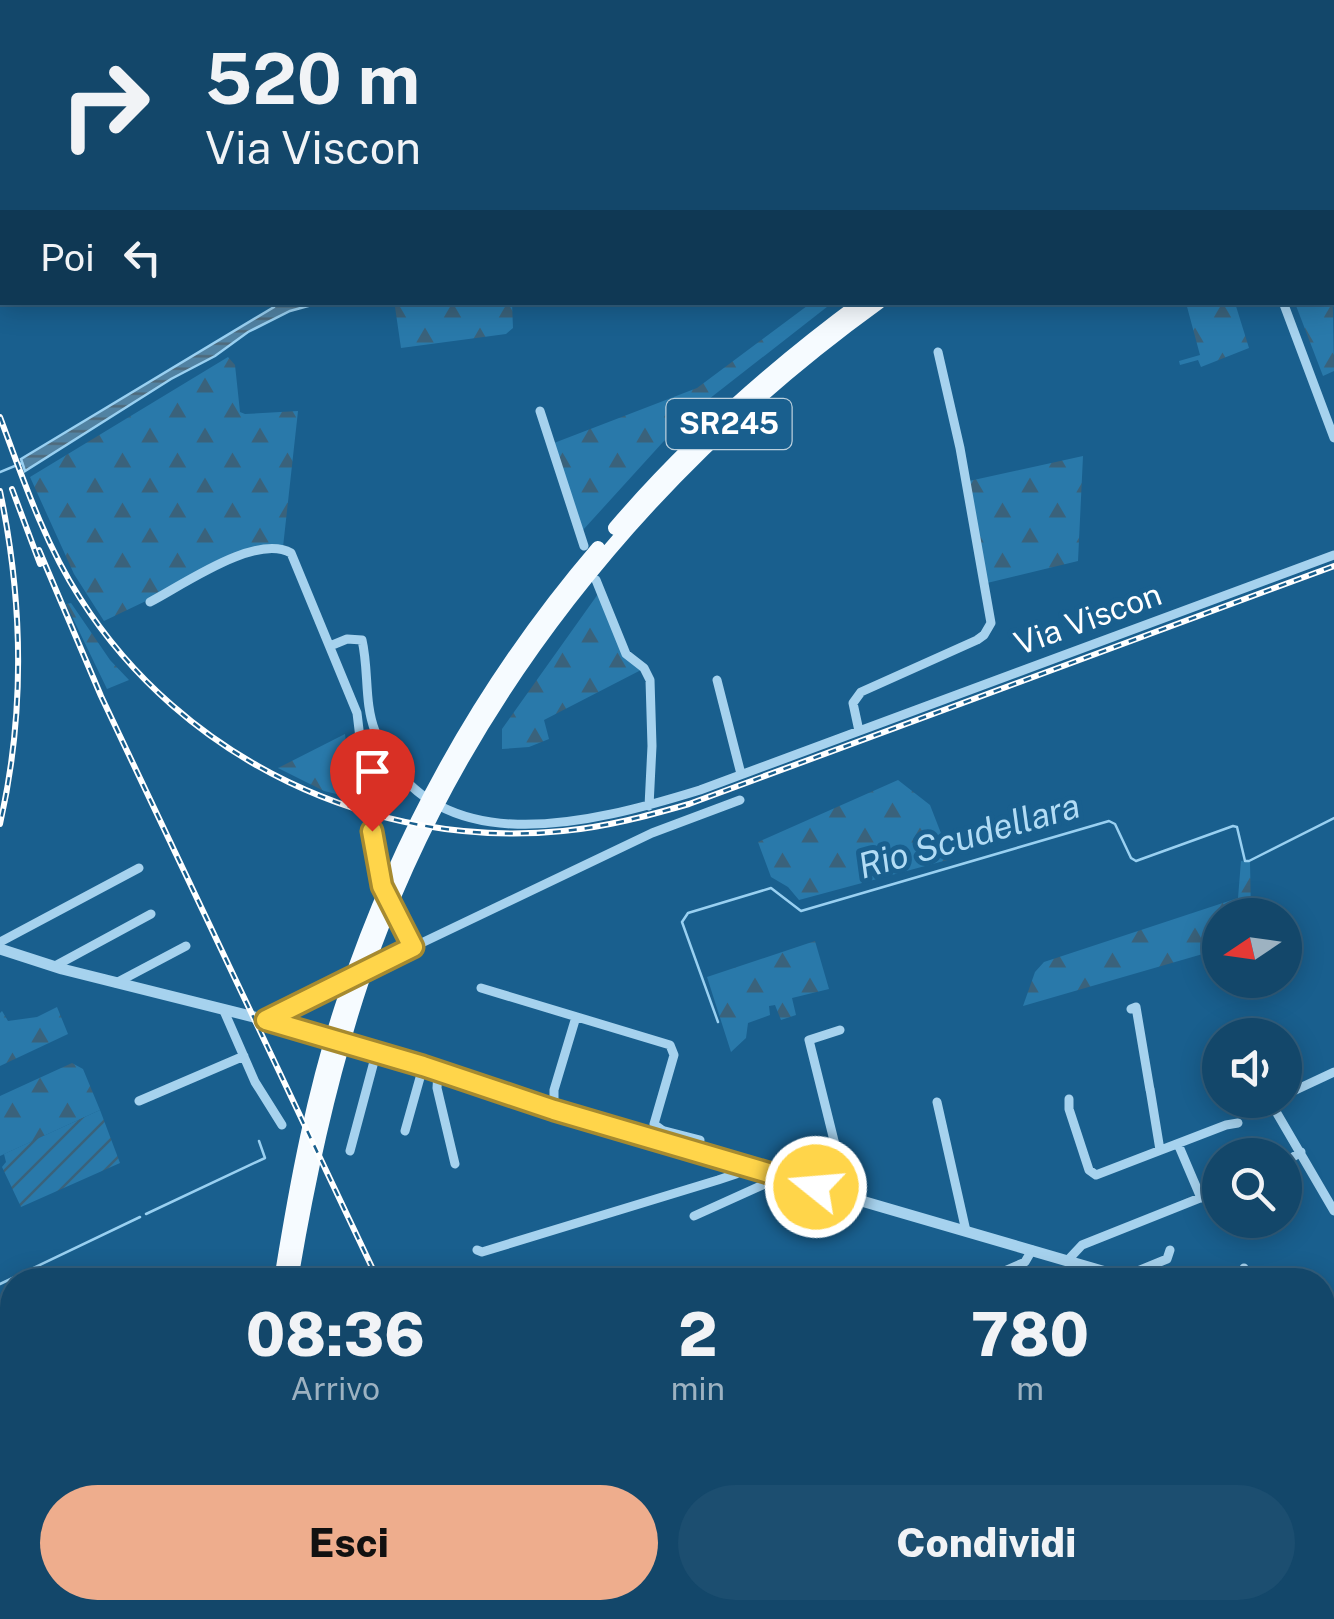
<!DOCTYPE html>
<html lang="it">
<style>
:root{--surface:#13476a;--page:#1c4e70;--text:#f1f3f6;--muted:#9db2c1;--line:#325f7e;--accent:#eead8d}
body{margin:0;font-family:"Public Sans",sans-serif;background:var(--page);color:var(--text);height:100vh;display:flex;flex-direction:column;font-size:38px;white-space:nowrap}
*{box-sizing:border-box;margin:0}
p{font-size:32px;color:var(--muted)}
.icon{flex:none;width:55px;height:55px;fill:none;stroke:currentColor;stroke-width:2;stroke-linecap:round;stroke-linejoin:round}
.map{position:relative;flex:1;overflow:hidden}
.drawer{position:absolute;left:0px;top:1268px;width:1335px;height:352px;display:flex;flex-direction:column;background:var(--surface);border-radius:40px 40px 0 0;box-shadow:0 5px 25px #0003,0 0 0 2px var(--line)}
.drawer>*{flex:none}
.hud{position:absolute;left:0px;top:0px;width:1335px;height:305px;box-shadow:0 5px 25px #0003,0 0 0 2px var(--line);background:#13476a;color:var(--text);overflow:hidden}
.needle{width:65px;rotate:257deg}
.tools{position:absolute;left:1202px;top:898px;display:grid;gap:20px}
.tools a{display:grid;place-items:center;width:100px;height:100px;border-radius:50%;background:var(--surface);box-shadow:0 5px 25px #0003,0 0 0 2px var(--line);font-size:50px}
.pin{position:absolute;display:grid;place-items:center;width:85px;height:85px;color:#fff;margin:-102px -42px;border-radius:50% 50% 50% 0;rotate:-45deg;box-shadow:0 0 10px #0007}
.pin .icon{rotate:45deg}
.me{position:absolute;width:110px;margin:-55px;rotate:287deg;stroke-linejoin:round;filter:drop-shadow(0 0 8px #0008)}
.turn{display:flex;align-items:center;gap:35px;height:210px;padding:0 40px;font-size:45px}
.turn .icon{width:130px;height:130px;stroke-width:2.5}
.turn b{display:block;font-size:70px;line-height:85px}
.then{display:flex;align-items:center;height:95px;padding:0 40px;background:#0003;gap:20px;font-size:38px}
.eta{display:flex;justify-content:space-evenly;align-items:center;height:170px;text-align:center}
.eta b{font-size:60px;font-weight:800;line-height:70px}
.cta{display:flex;gap:20px;margin-top:auto;padding:20px 40px}
.cta a{flex:1;height:115px;border-radius:60px;background:var(--accent);color:#111;font-size:40px;font-weight:800;line-height:115px;text-align:center}
.cta a+a{background:var(--page);color:var(--text)}
.map>svg:first-child{display:block}
</style>
<div class="map">
<svg width="1334" height="1619" viewBox="0 0 1334 1619">
<defs>
<pattern id="forest-firs" width="22" height="20" patternUnits="userSpaceOnUse" patternTransform="scale(2.5)"><rect width="22" height="20" fill="#2979aa"/><path d="M5 1l3.5 6h-7zM16 11l3.5 6h-7z" fill="#3a627b"/></pattern>
<pattern id="garden-furrows" width="10" height="10" patternUnits="userSpaceOnUse" patternTransform="scale(2.5)"><rect width="10" height="10" fill="#2979aa"/><path d="M-1 1l2-2M0 10L10 0M9 11l2-2" fill="none" stroke="#3a627b"/></pattern>
<pattern id="water-rules" width="6" height="5" patternUnits="userSpaceOnUse" patternTransform="scale(2.5)"><rect width="6" height="5" fill="#5182a2"/><path d="M0 2.5h6" fill="none" stroke="#4f6a7b"/></pattern>
</defs>
<rect width="100%" height="100%" fill="#195f8e"/>
<path fill="url(#forest-firs)" d="M1332,261L1334,371L1323,376L1295,303L1332,302Z
M420,303H512L513,328L506,334L401,348L395,307Z
M811,303H832L709,399L663,442L583,530L554,443L697,388Z
M1186,303H1235L1249,348L1201,367L1198,360L1180,365L1179,361L1200,355Z
M228,357L235,365L240,412L245,414L298,411L283,547L261,546L104,621L74,574L30,477Z
M1083,456L1078,561L987,583L969,481Z
M598,594L621,652L641,670L544,720L549,739L529,747L502,749V729Z
M71,603L110,660L129,680L107,689L66,604Z
M345,734L353,798L324,791L278,768Z
M898,780L930,805L951,859L799,900L788,887L771,877L758,842Z
M1241,861L1250,862L1251,915H1220V949L1023,1006L1035,972L1044,962L1238,898Z
M815,941L829,989L792,998L796,1015L781,1020L775,1005L769,1006L770,1015L748,1023L746,1038L731,1052L707,977Z
M57,1007L68,1034L0,1066V1013L2,1011L8,1021L37,1017Z
M72,1063L83,1069L100,1110L0,1156V1096Z"/>
<path fill="url(#garden-furrows)" d="M100,1110L120,1163L21,1207L2,1167L6,1162L4,1154Z"/>
<path fill="url(#water-rules)" stroke="#99d0f1" stroke-width="2.5" d="M274,303H319L290,311L248,332L215,356L171,379L25,471L21,459L274,307Z"/>
<g fill="none" stroke-linecap="round" stroke-linejoin="round">
<path stroke="#99d0f1" stroke-width="2.5" d="M142,2L146,0
M1332,133H1334
M0,472L22,463
M718,1022L682,922L688,913L771,888L801,911L1109,821L1115,824L1131,858L1136,861L1233,826L1237,827L1245,861H1249L1334,818
M146,1214L265,1158L259,1141
M0,1284L140,1217"/>
<path stroke="#3c779f" stroke-width="9" stroke-dasharray="9 4.5" stroke-linecap="butt" d="M367,796L372,831"/>
<path stroke="#a6d2ee" stroke-width="9" d="M494,0L496,2
M899,0L900,2
M374,2L378,0
M682,2L689,0
M1051,2L1057,0
M1332,157L1334,156
M1332,257L1334,256
M1283,302L1334,438
M540,411L584,546
M596,580L626,654L644,668L650,680L652,746L649,806
M150,602C183,585 256,533 291,553L357,713L367,796
M330,646L347,639L362,640C369,670 364,703 375,731C429,868 593,823 700,790L1334,555
M717,680L741,774
M859,731L853,703L861,692L977,640L984,635L991,623L960,448L938,352
M372,831L377,869L385,892
M392,906L413,947
M0,942L139,868
M55,966L151,914
M365,970L652,833L740,800
M116,983L186,946
M481,988L670,1045L674,1055L654,1124L666,1133L664,1143
M1131,1009L1136,1007L1150,1090
M224,1011L255,1082L282,1125
M266,1020L351,977
M840,1030L809,1040L848,1197
M438,1072L437,1088L455,1164
M1150,1089L1160,1150
M1285,1095L1334,1072
M1069,1099V1109L1089,1170L1096,1175L1226,1125L1238,1123
M1274,1100L1271,1103L1334,1211
M139,1101L244,1056
M937,1102L966,1231
M554,1110V1090L576,1017
M405,1131L423,1067
M665,1131L700,1140L697,1153
M1178,1144L1201,1198
M350,1151L376,1054
M1285,1162L1301,1152
M694,1216L767,1183L771,1173
M477,1250L482,1252L718,1180L736,1174L741,1165
M1067,1261L1082,1245L1220,1190
M1244,1268L1249,1280
M1123,1277L1167,1259L1170,1250
M984,1280L1025,1262L1032,1250
M0,1374L12,1368
M0,1401L3,1399
M0,1461L12,1455
M0,1580L12,1574
M0,1603L9,1619"/>
<path stroke="#a6d2ee" stroke-width="11" d="M1332,19L1334,18
M0,949L62,969L266,1020L707,1156L1133,1280
M1322,1337L1334,1340
M0,1504L12,1523
M72,1608L80,1619
M1306,1619L1320,1608"/>
<path stroke="#f6fbff" stroke-width="14" d="M1290,2L1294,0
M1307,2L1311,0
M615,528C688,443 771,369 862,302
M281,1280C296,1186 314,1088 345,997C400,833 485,680 598,548
M291,1280C308,1178 330,1076 363,978C457,703 645,471 879,302
M219,1619L222,1608
M230,1619L233,1608"/>
<g stroke="#fff" stroke-width="6">
<path id="rail" d="M0,417C23,479 44,542 80,598C182,759 373,850 563,831C606,827 647,816 689,804L1334,566
M12,489L40,564
M0,491C23,601 25,714 0,824
M39,550L101,696L378,1280
M534,1608L540,1619"/>
</g>
<use href="#rail" stroke="#195f8e" stroke-width="2.5" stroke-dasharray="8" stroke-linecap="butt"/>
</g>
<g fill="none" stroke-linecap="round" stroke-linejoin="round">
<g stroke="#a68a30" stroke-width="25">
<path id="route" d="M372,831L382,886L413,947L266,1020L423,1066L554,1110L816,1187"/>
</g>
<use href="#route" stroke="#ffd54a" stroke-width="18"/>
</g>
<g text-anchor="middle" stroke-width="10" stroke-linejoin="round" paint-order="stroke">
<rect fill="#195f8e" stroke="#bacfdd" stroke-width="2.5" x="666.5" y="399" width="125" height="50" rx="8"/>
<g font-size="30" font-weight="bold" fill="#fff">
<text x="729" y="434">SR245</text>
</g>
<g font-size="32" fill="#fff" stroke="#195f8e">
<text transform="translate(1088 619) rotate(-20)" y="11">Via Viscon</text>
</g>
<g font-size="35" font-style="italic" fill="#b2dcf5" stroke="#195f8e">
<text transform="translate(969 836) rotate(-16)" y="12">Rio Scudellara</text>
</g>
</g>
</svg>
<div class="tools">
<a><svg class="needle" viewBox="-14 -14 28 28"><path d="M0-13l5 13h-10z" fill="#e53935"/><path d="M0 13l5-13h-10z" fill="#9db2c1"/></svg></a>
<a><svg class="icon" aria-label="sound" viewBox="0 0 24 24"><path d="M4 9h4l5-4v14l-5-4H4zM17 9q2 3 0 6"/></svg></a>
<a><svg class="icon" aria-label="search" viewBox="0 0 24 24"><circle cx="10" cy="10" r="6"/><path d="M15 15l6 6"/></svg></a>
</div>
<div class="pin" style="left:372px;top:831px;background:#d93025"><svg class="icon" aria-label="arrive" viewBox="0 0 24 24"><path d="M6 21V4h12l-3 4 3 4H6"/></svg></div>
<svg class="me" style="left:816px;top:1187px" viewBox="-20 -20 40 40"><circle r="17" fill="#ffd54a" stroke="#fff" stroke-width="3"/><path d="M0-11L8 9 0 5-8 9z" fill="#fff"/></svg>
<div class="hud">
<div class="turn"><svg class="icon" aria-label="right" viewBox="0 0 24 24"><path d="M7 20v-9h11M14 6l5 5-5 5"/></svg><div><b>520 m</b>Via Viscon</div></div>
<div class="then">Poi<svg class="icon" aria-label="left" viewBox="0 0 24 24"><path d="M17 20v-9H6M10 6l-5 5 5 5"/></svg></div>
</div>
<section class="drawer">
<div class="eta">
<div><b>08:36</b><p>Arrivo</p></div>
<div><b>2</b><p>min</p></div>
<div><b>780</b><p>m</p></div>
</div>
<div class="cta"><a>Esci</a><a>Condividi</a></div>
</section>
</div>
